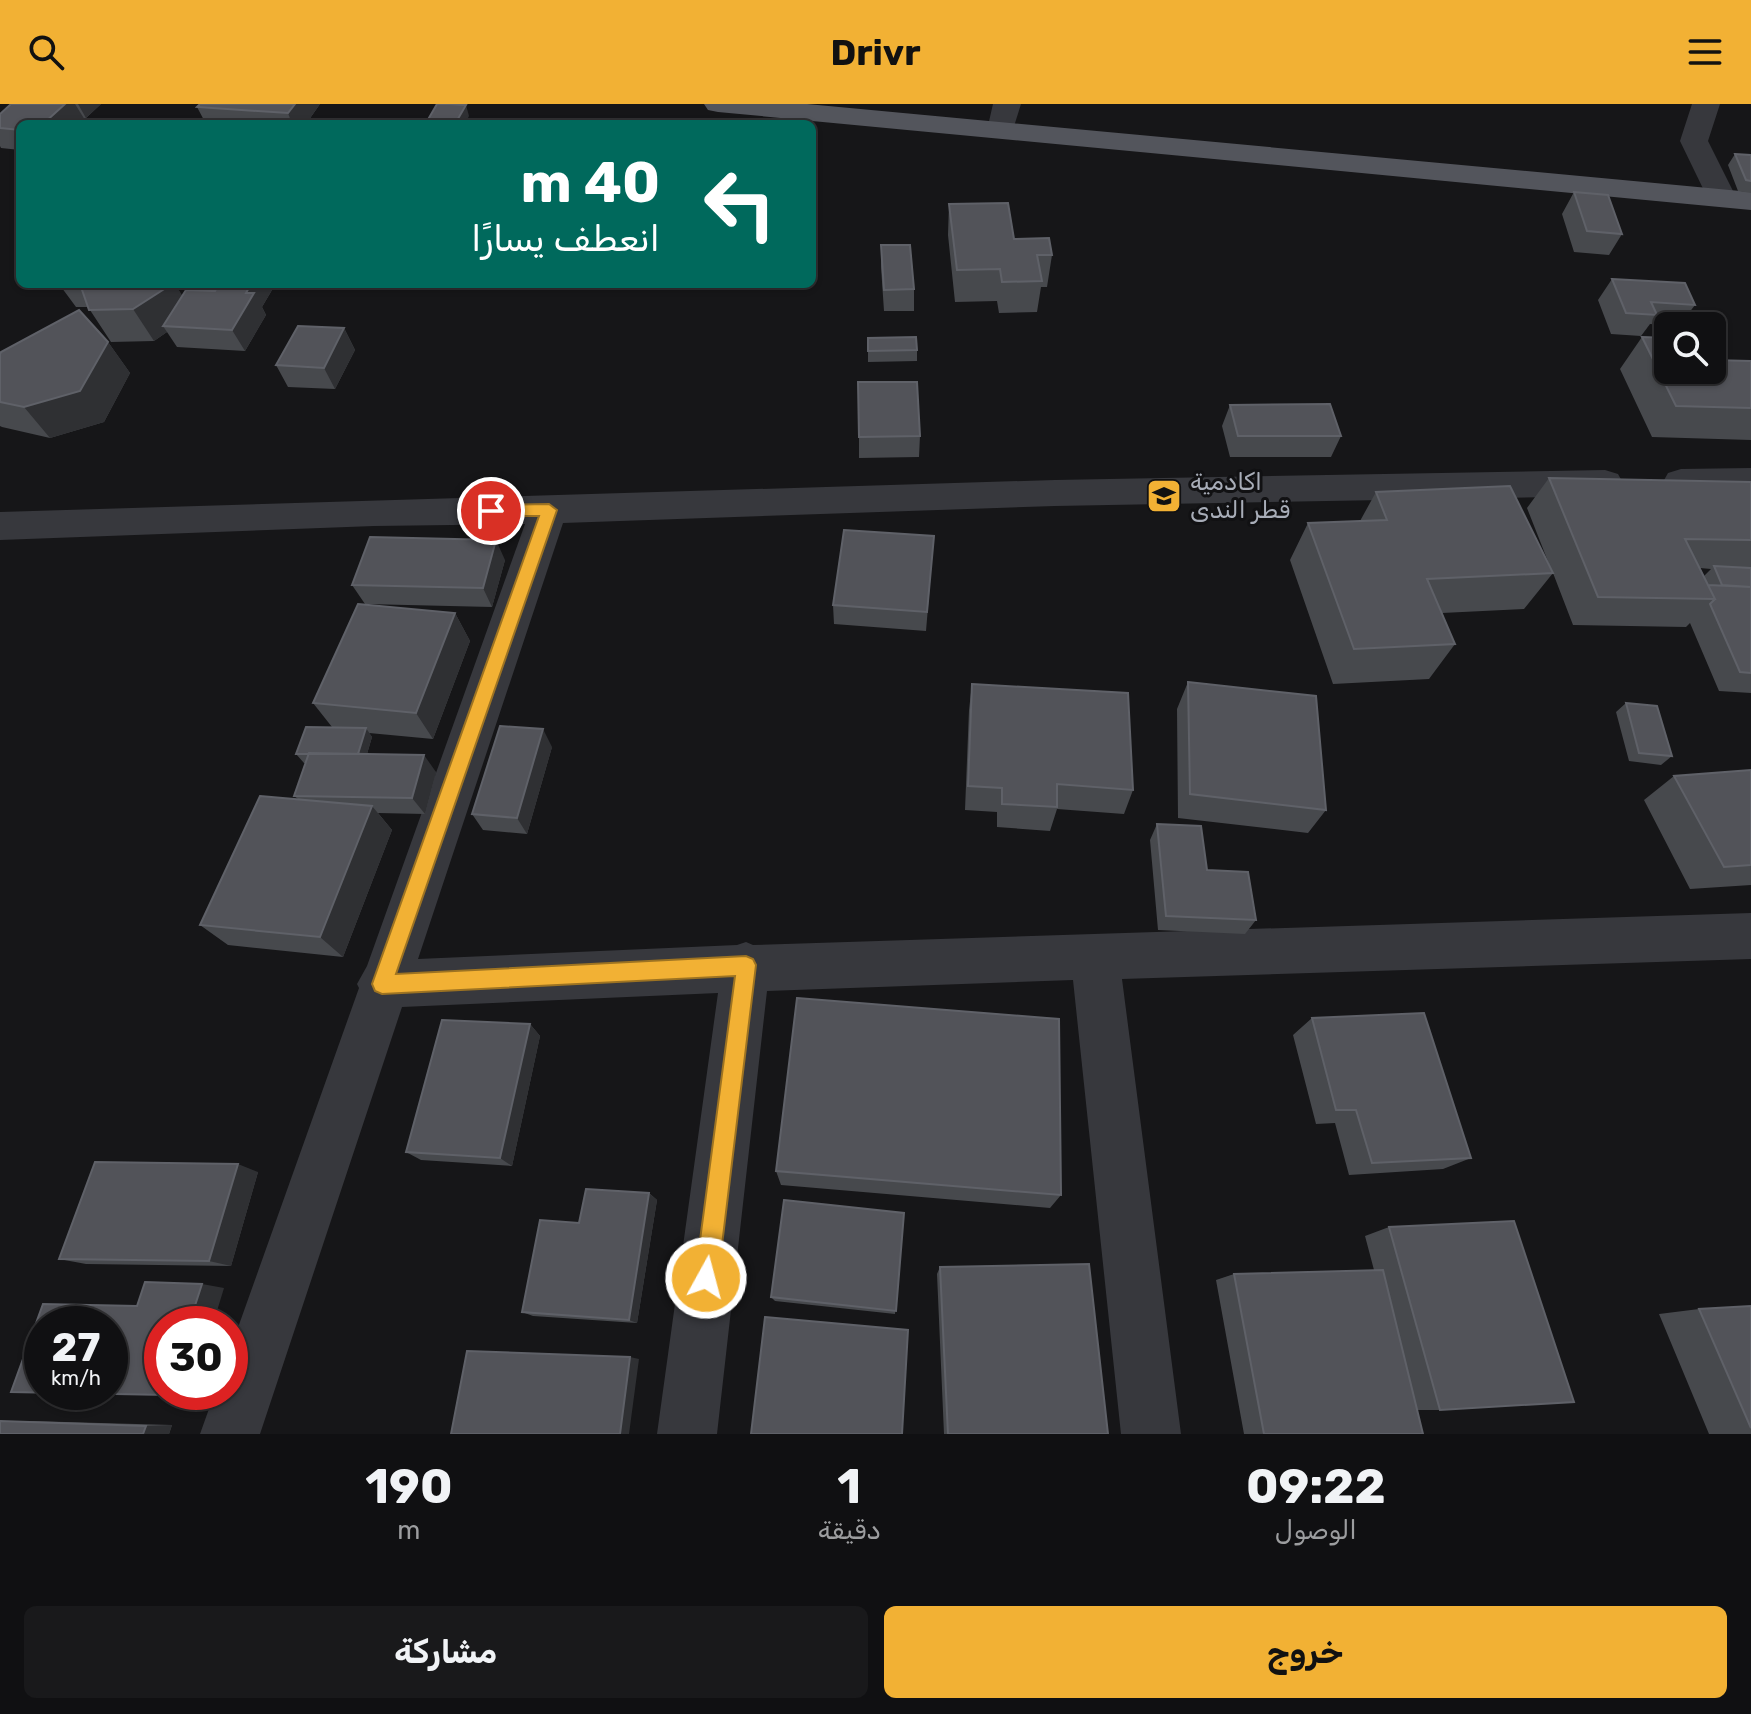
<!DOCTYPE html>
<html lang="ar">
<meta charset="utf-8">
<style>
:root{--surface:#101012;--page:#19191b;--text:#f1f3f6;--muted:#9c9d9f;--line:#303032;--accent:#f2b134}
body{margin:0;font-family:Rubik,"Noto Naskh Arabic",sans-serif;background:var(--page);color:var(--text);direction:rtl;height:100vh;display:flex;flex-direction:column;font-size:30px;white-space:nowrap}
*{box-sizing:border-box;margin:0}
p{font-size:26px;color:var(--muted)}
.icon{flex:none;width:44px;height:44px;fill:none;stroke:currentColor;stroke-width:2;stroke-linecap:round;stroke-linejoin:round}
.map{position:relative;height:1330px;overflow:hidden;direction:ltr}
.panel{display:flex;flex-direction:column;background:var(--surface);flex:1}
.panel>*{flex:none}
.top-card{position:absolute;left:16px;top:16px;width:800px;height:168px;border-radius:12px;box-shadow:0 2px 6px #0004,0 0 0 2px var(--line);direction:rtl;background:#00695c;color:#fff;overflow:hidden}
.fabs{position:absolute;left:1654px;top:208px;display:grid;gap:16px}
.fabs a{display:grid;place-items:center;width:72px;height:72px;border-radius:12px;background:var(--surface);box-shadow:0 2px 6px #0004,0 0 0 2px var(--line);font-size:40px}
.speed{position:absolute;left:24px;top:1202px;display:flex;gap:16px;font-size:40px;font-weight:700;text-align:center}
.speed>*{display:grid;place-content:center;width:104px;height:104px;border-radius:50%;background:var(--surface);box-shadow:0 2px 6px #0004,0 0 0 2px var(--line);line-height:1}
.speed small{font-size:20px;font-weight:400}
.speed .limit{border:12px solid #d22;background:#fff;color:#111}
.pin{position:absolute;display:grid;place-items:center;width:68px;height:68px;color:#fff;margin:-34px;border:4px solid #fff;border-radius:50%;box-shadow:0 2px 8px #0007}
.me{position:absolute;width:88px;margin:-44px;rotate:7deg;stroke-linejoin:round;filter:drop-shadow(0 0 6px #0008)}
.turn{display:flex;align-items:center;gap:28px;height:168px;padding:0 24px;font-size:36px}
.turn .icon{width:104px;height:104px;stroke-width:2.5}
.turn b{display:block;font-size:56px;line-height:68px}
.eta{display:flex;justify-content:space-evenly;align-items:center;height:136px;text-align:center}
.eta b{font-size:48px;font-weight:700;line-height:56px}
.cta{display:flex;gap:16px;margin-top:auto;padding:16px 24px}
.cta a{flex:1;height:92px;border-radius:12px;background:var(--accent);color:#111;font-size:32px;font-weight:700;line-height:92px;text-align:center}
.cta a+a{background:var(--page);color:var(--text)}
header{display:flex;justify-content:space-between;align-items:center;height:104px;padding:0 24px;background:var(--accent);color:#111;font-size:36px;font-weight:700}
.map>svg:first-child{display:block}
</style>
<header><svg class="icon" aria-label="menu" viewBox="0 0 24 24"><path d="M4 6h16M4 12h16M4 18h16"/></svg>Drivr<svg class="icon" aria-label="search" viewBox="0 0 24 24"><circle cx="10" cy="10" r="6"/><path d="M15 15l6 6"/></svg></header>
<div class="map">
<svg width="1751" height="1330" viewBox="0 0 1751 1330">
<rect width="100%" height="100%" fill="#161618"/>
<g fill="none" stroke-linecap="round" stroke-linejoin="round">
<path fill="#37383d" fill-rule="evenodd" d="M993,0H1021L1011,32H991L987,26Z
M1692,0H1720L1708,37L1737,95L1733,101H1711L1680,37Z
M1751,364V390L1681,391L1668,387L1663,378L1668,369L1681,365Z
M1605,366L1618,370L1623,379L1618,388L1605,392L1055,402L563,419L418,855L737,841L746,838L753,841L1751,809V855L1122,875L1181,1330H1121L1073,876L767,887L717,1330H657L718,889L402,903L260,1330H200L215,1288H230V1246L359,884L357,880L367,862L525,420L374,422L0,436V408L1055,376Z"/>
<path fill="#53555c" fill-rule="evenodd" d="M704,0H807L1751,88V106L718,8L708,6Z"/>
</g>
<path fill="#47494d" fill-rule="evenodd" d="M11,0H101L86,14H84L85,16L80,20H20V46L1,44L0,42V10Z
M320,0L306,20H206L197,3Z
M1735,50L1751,51V89L1738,87L1728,61Z
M1574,88L1622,130L1609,151L1574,148L1562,110Z
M949,100L1014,135L1052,151L1047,183H1041L1037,208L999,209L997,197L955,198L948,131Z
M881,141L914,185V207H884L881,163Z
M1612,175L1695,201L1679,222L1650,220L1641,232L1611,230L1598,196Z
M59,180H175L182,192L215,187L272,186L262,203L266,211L245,247L177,243L167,228L154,237L111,238L88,203H76Z
M344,224L355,246L335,285L288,283L276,261Z
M1642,233L1668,266L1751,257V336L1652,333L1620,265Z
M868,234L917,246V257L868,258Z
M108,238L130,269L104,318L50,334L2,323L0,322V250Z
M1230,301L1341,332L1331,353H1230L1222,322Z
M920,332L919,353L859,354V333Z
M1549,374L1751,378V589L1719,587L1690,519L1686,523L1573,521L1553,469L1524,505L1442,509L1455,540L1429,575L1333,580L1290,456L1308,419L1360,417L1376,388L1551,465L1527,404ZM1700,464L1711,465L1704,472Z
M934,432L926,527L834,520L833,501Z
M505,456L492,503L365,500L352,481Z
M455,509L470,537L433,635L369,629L372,633L367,650L436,668L425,710L378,709L392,726L343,853L228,841L200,821L298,695L294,692L306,659H304L296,650L332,623L313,599Z
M1188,578L1326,706L1308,729L1178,714L1177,605Z
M972,580L1133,686L1124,710L1057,705L1050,727L997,723V708L965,706L969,606Z
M1626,599L1672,652L1661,661L1629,657L1616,608Z
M552,643L527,730L483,726L472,710Z
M1751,666V781L1690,785L1644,696L1674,672Z
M1157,720L1256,816L1245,830L1158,826L1150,736Z
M1312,914L1471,1054L1443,1065L1349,1071L1335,1019L1316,1020L1293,931Z
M530,920L540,932L512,1062L421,1056L406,1048Z
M776,1067L1061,1091L1050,1104L781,1081Z
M258,1068L231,1162L86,1160L59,1155Z
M649,1089L657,1096L637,1219L533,1212L522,1208L579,1119Z
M904,1109L895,1210L775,1197L771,1193Z
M1389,1123L1440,1306H1417L1423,1330H1244L1216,1176L1234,1170L1374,1166L1365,1132Z
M940,1163L1108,1330H944L937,1170Z
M1751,1202V1330H1709L1659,1210L1699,1205Z
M0,1317H30L172,1321L169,1330Z"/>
<path fill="#2f3033" d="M65,0H75L85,16L80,20H43Z
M78,0H101L86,14Z
M295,0H320L306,20H292L288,9Z
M466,1L469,12L465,20H455Z
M172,180H175L194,210L163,222L167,228L154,237L133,205Z
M251,180H269L272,186L262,203L266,211L245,247L232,226L246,189Z
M344,224L355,246L335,285L324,264Z
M108,238L130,269L104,318L50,334L24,303Z
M496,436L505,456L492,503L483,484Z
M455,509L470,537L433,635L416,609Z
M366,624L372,633L364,660L357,652Z
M543,625L552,643L527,730L517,714Z
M424,651L436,668L425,710L412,694Z
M372,702L392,726L343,853L320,833Z
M530,920L540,932L512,1062L500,1054Z
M238,1060L258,1068L231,1162L209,1157Z
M649,1089L657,1096L637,1219L629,1216Z
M202,1180L224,1184L213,1220H189Z
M630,1253L639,1255L629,1330H620Z
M168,1288H193L192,1292L167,1291Z
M172,1321L169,1330H143L146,1322Z"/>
<path fill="#525359" stroke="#5f6168" stroke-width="2" fill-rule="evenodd" d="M11,0H65L43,20H20V26L0,24V10Z
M200,0H295L288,9L197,3Z
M437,0H449L466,1L455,20L426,19Z
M1735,50L1751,51V77L1746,76Z
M1574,88L1608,91L1622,130L1587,127Z
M1008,99L1014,135L1049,134L1052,151H1037L1042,177L1002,178L1000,165L957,166L949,100Z
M881,141H910L914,185L884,186Z
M1612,175L1685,179L1695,201L1651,198L1657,211L1626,209Z
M80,180H172L133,205L89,206Z
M219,180H251L246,189H254L232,226L163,222L186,186L215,187Z
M79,206L108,238L80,287L24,303L0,298V250L1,248Z
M298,222L344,224L324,264L276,261Z
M916,233L917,246L868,247V234Z
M1642,233L1668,234V266H1712V256L1751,257V304L1676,302Z
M858,278H917L920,332L859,333Z
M1330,300L1341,332H1238L1230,301Z
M1549,374L1751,378V436L1685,435L1715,495L1598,493Z
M1510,382L1553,469L1427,475L1455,540L1354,545L1308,419L1387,416L1376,388Z
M844,426L934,432L927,508L833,501Z
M370,433L496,436L483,484L352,481Z
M1714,462L1751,464V483L1722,481Z
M1708,481L1751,483V569L1740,568L1710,500L1715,495Z
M358,500L455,509L416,609L313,599Z
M1188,578L1316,592L1326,706L1190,690Z
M972,580L1128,589L1133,686L1057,680V703L1002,700V684L968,682Z
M1626,599L1657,602L1672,652L1639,649Z
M500,622L543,625L517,714L472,710Z
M306,623L366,624L358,650H296Z
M309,649L424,651L412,694L294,692Z
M1751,666V761L1724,763L1674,672Z
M260,692L372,702L320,833L200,821Z
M1157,720L1201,722L1207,766L1248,768L1256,816L1166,812Z
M797,894L1059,915L1061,1091L776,1067Z
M1424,909L1471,1054L1372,1059L1356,1006H1336L1312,914Z
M442,916L530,920L500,1054L406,1048Z
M95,1058L238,1060L209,1157L59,1155Z
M586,1085L649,1089L629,1216L522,1208L540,1116L579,1119Z
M784,1096L904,1109L896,1207L771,1193Z
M1514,1117L1574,1298L1440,1306L1389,1123Z
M1089,1160L1108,1330H948L940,1163Z
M1383,1166L1423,1330H1264L1234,1170Z
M145,1178L202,1180L189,1220H162V1288H168L167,1291L11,1288L43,1200L137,1202ZM42,1220H110V1288H42Z
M1751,1202V1324L1699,1205Z
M765,1213L908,1226L902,1330H751Z
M467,1247L630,1253L620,1330H451Z
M0,1317L146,1322L143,1330H0Z"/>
<path fill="#f2b134" stroke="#9d7322" stroke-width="2" d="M549,400L557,406L396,870L746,852L753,855L756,861L718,1174L715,1182L706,1185L698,1182L695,1174L735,872L382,890L375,887L372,880L539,412H491L483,407L491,401Z"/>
<defs>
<g id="school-square" transform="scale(1.8)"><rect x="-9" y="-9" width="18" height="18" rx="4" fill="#f2b134" stroke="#111113"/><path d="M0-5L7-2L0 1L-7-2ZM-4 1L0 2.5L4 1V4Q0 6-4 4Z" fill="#111"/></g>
</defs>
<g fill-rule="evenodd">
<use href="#school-square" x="1164" y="392"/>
</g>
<g text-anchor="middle" stroke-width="6" stroke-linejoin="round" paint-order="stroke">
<g font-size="24" fill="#a8adb8" stroke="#111113" text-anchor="start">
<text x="1190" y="386">اكادمية<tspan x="1190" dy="28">قطر الندى</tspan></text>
</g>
</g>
</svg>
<div class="fabs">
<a><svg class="icon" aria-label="search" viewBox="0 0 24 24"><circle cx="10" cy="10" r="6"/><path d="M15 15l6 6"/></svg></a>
</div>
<div class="speed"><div>27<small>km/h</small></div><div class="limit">30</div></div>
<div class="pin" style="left:491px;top:407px;background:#d93025"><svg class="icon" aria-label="arrive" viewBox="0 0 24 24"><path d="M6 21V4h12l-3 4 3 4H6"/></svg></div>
<svg class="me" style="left:706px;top:1174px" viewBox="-20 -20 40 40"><circle r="17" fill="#f2b134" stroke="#fff" stroke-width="3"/><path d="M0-11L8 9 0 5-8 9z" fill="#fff"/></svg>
<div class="top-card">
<div class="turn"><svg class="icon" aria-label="left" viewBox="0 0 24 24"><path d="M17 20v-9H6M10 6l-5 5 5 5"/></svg><div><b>40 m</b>انعطف يسارًا</div></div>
</div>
</div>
<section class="panel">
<div class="eta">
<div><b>09:22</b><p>الوصول</p></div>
<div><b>1</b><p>دقيقة</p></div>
<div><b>190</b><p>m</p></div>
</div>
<div class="cta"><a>خروج</a><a>مشاركة</a></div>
</section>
